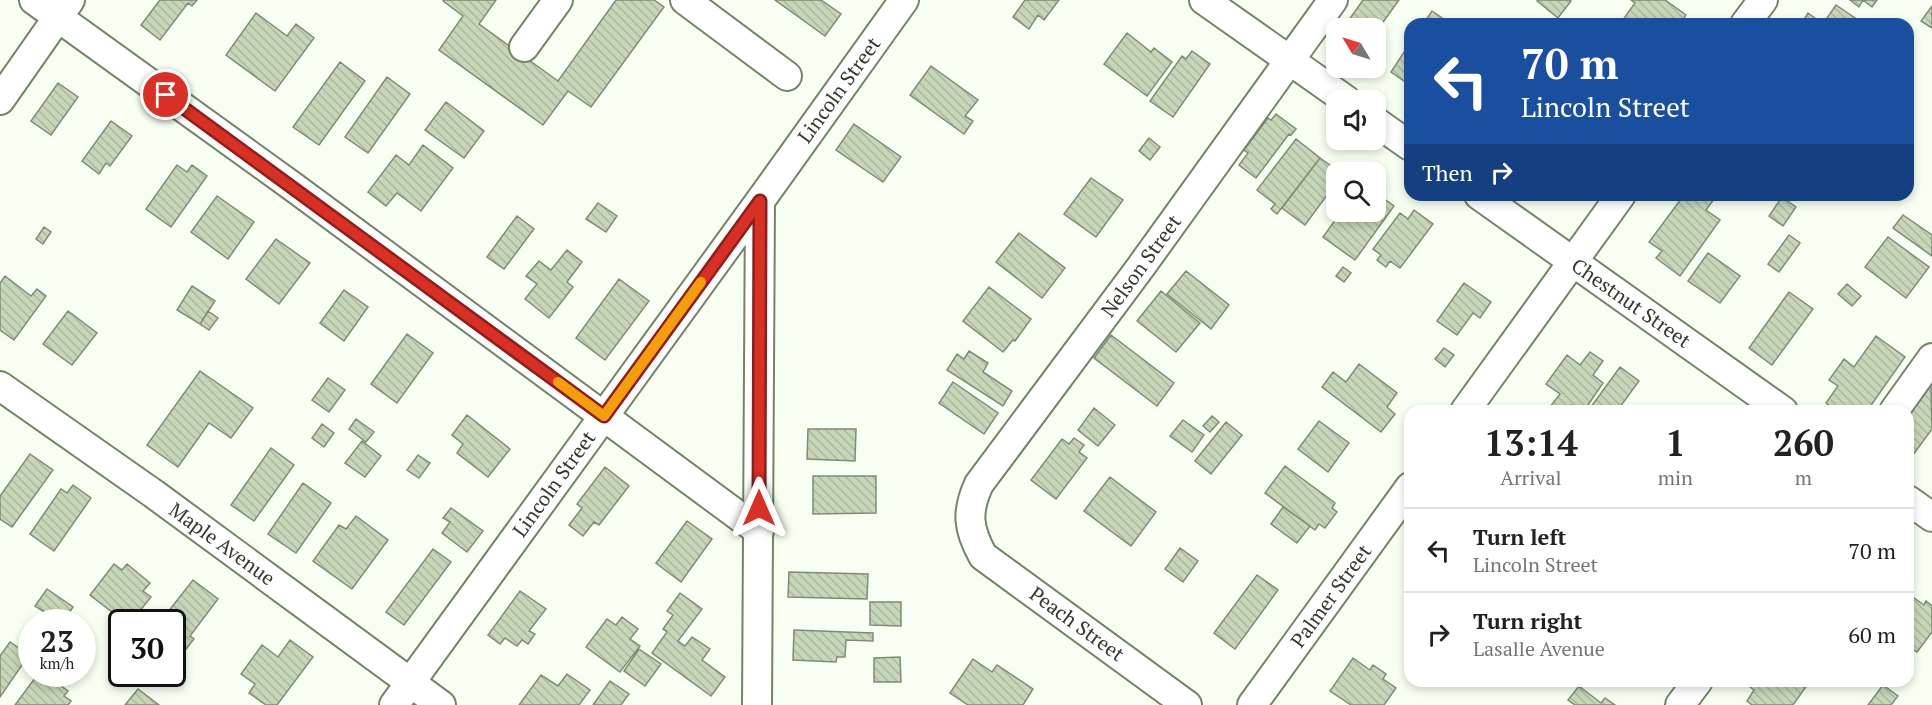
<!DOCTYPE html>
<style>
:root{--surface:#fff;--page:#f6f6f6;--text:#222;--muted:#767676;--line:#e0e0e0}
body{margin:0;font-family:"PT Serif",serif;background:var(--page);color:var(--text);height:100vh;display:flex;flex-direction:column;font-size:22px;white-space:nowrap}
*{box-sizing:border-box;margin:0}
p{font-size:20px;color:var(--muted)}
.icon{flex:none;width:33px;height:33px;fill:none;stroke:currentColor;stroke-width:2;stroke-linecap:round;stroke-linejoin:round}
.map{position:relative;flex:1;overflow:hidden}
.side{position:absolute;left:1404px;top:405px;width:510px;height:282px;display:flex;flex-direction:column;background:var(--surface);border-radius:18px;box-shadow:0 3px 9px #0003}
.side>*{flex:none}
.guide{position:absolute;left:1404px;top:18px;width:510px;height:183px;border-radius:18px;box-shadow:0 3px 9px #0003;background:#1a4fa0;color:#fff;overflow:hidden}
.needle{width:39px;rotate:308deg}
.fabs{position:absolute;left:1326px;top:18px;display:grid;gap:12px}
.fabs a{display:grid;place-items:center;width:60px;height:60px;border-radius:12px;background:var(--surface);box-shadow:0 3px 9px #0003;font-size:30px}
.speed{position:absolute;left:18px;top:609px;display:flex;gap:12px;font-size:30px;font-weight:700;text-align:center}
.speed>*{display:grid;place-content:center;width:78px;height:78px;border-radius:50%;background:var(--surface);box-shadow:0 3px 9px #0003;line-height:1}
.speed small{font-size:15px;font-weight:400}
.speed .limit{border:3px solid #111;border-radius:9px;background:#fff;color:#111}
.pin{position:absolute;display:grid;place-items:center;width:51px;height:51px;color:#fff;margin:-26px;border:3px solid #fff;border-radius:50%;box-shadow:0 2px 6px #0007}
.me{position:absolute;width:66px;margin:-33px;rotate:0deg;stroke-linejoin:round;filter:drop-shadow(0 0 4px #0008)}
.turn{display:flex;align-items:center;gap:21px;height:126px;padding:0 18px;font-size:27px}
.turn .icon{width:78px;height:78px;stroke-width:2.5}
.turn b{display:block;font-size:42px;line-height:51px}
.then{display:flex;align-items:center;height:57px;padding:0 18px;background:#0003;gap:12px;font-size:22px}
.eta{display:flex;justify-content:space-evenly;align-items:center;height:102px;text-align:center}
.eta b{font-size:36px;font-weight:700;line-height:42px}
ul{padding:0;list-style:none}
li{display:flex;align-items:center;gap:18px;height:84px;padding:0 18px;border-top:2px solid var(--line)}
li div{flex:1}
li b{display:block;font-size:22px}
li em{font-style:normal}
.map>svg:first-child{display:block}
</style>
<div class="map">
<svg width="1932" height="705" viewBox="0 0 1932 705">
<defs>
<pattern id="building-back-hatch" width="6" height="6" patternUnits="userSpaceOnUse" patternTransform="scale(1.5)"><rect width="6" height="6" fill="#c5d7b8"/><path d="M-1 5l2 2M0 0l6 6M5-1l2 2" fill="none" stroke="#aab99e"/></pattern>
</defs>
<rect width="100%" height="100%" fill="#f7fff2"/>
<path fill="url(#building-back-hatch)" stroke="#7e8d72" stroke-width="1.5" d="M160,0H197L192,6L188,3L160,40L141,25Z
M444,0H496L479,24L558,81L616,0H654L664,7L591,107L568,91L543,125L439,50L463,16L443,1Z
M775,0H821L841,14L825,36Z
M1025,0H1059L1044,20L1038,15L1029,29L1013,17Z
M1363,0H1399L1376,32V28H1345L1344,27Z
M1538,0H1569L1571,1L1558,18L1537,1Z
M1631,0H1665L1686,15L1680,24H1620L1635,3Z
M1850,0H1877L1872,7L1863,0L1859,7Z
M1836,5L1858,20L1855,24H1836L1827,18Z
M1932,6V28L1921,21Z
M1432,11L1451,24H1423Z
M256,13L287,36L296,24L314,38L275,91L226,55Z
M1808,13L1823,24H1801Z
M1127,33L1151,52L1154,48L1172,62L1147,96L1104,64Z
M1410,43V85L1391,72Z
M1192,51L1210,64L1173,117L1150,101L1182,56L1186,59Z
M340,62L365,81L319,145L293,127Z
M931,66L978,100L965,116L973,121L964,134L910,95Z
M387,77L410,94L368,153L345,137Z
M58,83L78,97L51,135L31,121Z
M446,102L484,131L464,158L425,130Z
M1276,114L1296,129L1291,135L1289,134L1256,178L1239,165L1248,153L1244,150L1268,118L1271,120Z
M111,121L132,136L110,166L106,163L99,174L82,161Z
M854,124L901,157L883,182L836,150Z
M1149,138L1160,147L1150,160L1139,151Z
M1296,139L1320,158L1277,214L1271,209L1275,204L1257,190Z
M423,145L453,168L421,211L397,193L386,206L368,192L396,155L409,165Z
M1320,158L1340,172H1336V183L1305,225L1282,208Z
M177,165L187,172L192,165L207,176L171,227L146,209Z
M1091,178L1123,200L1096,237L1064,214Z
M1376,193L1394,206L1355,260L1323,237L1341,212H1376Z
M1684,195H1717L1706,210L1720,220L1680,276L1656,258L1662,251L1649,242Z
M217,196L254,222L228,259L191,232Z
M1782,197L1796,207L1783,226L1769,216Z
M598,203L617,216L606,232L586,219Z
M1414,210L1433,224L1400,268L1390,261L1386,267L1377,260L1381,255L1373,249L1400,213L1408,219Z
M1903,215L1932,235V256L1893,228Z
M517,216L534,229L504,269L487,257Z
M44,227L51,232L43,244L36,239Z
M1019,233L1065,268L1042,298L996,262Z
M1789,235L1800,243L1779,272L1768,264Z
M1888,237L1929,267L1906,298L1865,267Z
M276,239L310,263L279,304L246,279Z
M567,250L582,262L567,282L573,287L549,318L525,299L537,284L526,276L539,261L551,270Z
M1708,253L1740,276L1720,303L1688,281Z
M1343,267L1351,273L1344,282L1336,276Z
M1186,271L1229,305L1211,329L1167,294Z
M5,276L31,296L37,289L46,296L14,340L0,330V283Z
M619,279L649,301L605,360L576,338Z
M1464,283L1491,302L1480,318L1473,313L1457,335L1437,321Z
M1847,284L1861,296L1852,306L1838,294Z
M192,286L215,301L200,324L177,310Z
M989,287L1031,319L1015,341L1013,340L1003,352L963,321Z
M344,290L368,307L344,341L320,323Z
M1161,291L1200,323L1176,352L1137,321Z
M1789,292L1813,309L1772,365L1749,348Z
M68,311L97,333L72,365L43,344Z
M208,311L218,318L209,330L200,324Z
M407,334L433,353L397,403L371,384Z
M1111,335L1174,383L1157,406L1094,358Z
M1876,336L1905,357L1867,411H1838L1826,403L1838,386L1829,380L1844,359L1854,367Z
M1444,348L1454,355L1445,367L1435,359Z
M969,351L988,363L983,372L1012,391L1003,406L947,370L957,354L964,359Z
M1590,352L1603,361L1593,375L1603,383L1584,411H1580L1571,405L1567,411H1553L1549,408L1560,394L1546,384L1567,355L1580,365Z
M1359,364L1397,393L1387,407L1395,414L1381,432L1322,387L1333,372L1346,382Z
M1620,367L1639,381L1617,411H1588Z
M200,371L253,408L231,438L209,423L178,467L147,445Z
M328,378L345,390L329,412L312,400Z
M953,382L998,413L984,434L939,403Z
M1931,384L1932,429L1910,459L1908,458V416Z
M1094,408L1115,425L1098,446L1078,430Z
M467,415L510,449L488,477L457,453L463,444L452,435Z
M1212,416L1219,422L1210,432L1203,426Z
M356,419L374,432L366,442L349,429Z
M1183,420L1204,435L1192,452L1170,436Z
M1319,421L1349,443L1328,472L1298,449Z
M1226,422L1242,435L1211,474L1195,461Z
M322,424L334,433L324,447L312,438Z
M808,429H856L855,461L807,459Z
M1074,438L1084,445L1079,452L1087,458L1056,499L1031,480L1062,439L1069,444Z
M362,441L381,456L365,477L345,463Z
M271,448L294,465L254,521L231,505Z
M30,454L53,470L12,527L0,519V496Z
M418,455L430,463L419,478L407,470Z
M1285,466L1335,503L1332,508L1337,512L1325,528L1319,524L1315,530L1265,493Z
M605,467L629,486L599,525L594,522L583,536L569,525L582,508L577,504Z
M813,476H876V513L813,514Z
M1110,477L1156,512L1131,546L1084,511Z
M303,483L331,503L296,553L268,534Z
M73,485L91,498L54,551L30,534L61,489L67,493Z
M1283,507L1310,526L1297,543L1271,524Z
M451,508L483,531L467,552L442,533L450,522L443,518Z
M356,516L388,540L352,589L313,561L339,525L346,529Z
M687,521L712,539L681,582L656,563Z
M1180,548L1198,561L1183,582L1165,569Z
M433,549L451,562L404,625L386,612Z
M114,564L122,570L127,564L150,583L143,591L151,597L131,622H125L90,595Z
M789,572L868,574L867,599L788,597Z
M1257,575L1278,590L1235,649L1214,633Z
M193,580L218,599L190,636L194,639L172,667V622H160Z
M47,589L73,607L63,622H60L35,606Z
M520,591L546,609L529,631L535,634L528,644L522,640L517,646L505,638L500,644L488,635Z
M680,593L702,609L678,641L685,646L692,637L710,649L702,660L725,677L711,696L652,653L667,632L663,629L673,615L667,611Z
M1910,595L1924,605L1926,601L1932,606V632L1917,652L1912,649L1908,655V598Z
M870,602H901V626L870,625Z
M622,617L638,629L630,639L640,646L620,672L586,647L607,619L616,625Z
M794,630L873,633V641L846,640L845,657H837L836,662L793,660Z
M290,640L313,657L277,705H266L249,693L255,684L241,674L262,645L278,657Z
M10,642L29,655L0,697V656Z
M639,649L661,664L645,686L624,671Z
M900,657L901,682H874V658Z
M1353,658L1370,670L1373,665L1386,674L1383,679L1396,688L1384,705H1351L1330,691Z
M973,659L992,672L997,665L1033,689L1023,705H968L950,693Z
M38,674H44L68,691L64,696L71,701L68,705H15Z
M567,674L590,690L579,705H519L541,675L558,686Z
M610,681L629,694L621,705H593Z
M1749,681H1810L1793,705H1752L1747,701L1754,690L1746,684Z
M1883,685L1898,696L1891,705H1868Z
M1579,686L1601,703L1605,698L1615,705H1575L1568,700Z
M138,689L159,705H125Z"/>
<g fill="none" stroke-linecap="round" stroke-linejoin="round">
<g stroke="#758468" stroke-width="32">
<path id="minor" d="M34,0L292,186L759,531
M685,0L787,76
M1204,0L1346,100
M1745,24L1763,0
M524,47L558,0
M0,100L70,0
M1376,122L1410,146
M1479,195L1783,411
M0,386L154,494L441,705
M1465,411L1621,195
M1894,411L1932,358
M1908,500L1932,517
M394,705L760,201L904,0
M757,705L760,201
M1187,705L983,556C968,529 966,512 979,484L1140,268L1333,0
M1252,705L1410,487
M1680,705L1698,681"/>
</g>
<use href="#minor" stroke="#fff" stroke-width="28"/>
</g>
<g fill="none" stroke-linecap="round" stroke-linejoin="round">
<g stroke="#8d1f18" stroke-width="15">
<path id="route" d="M166,95L604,416L760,201L759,508"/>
</g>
<use href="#route" stroke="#d93025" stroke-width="10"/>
<path stroke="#f59e0b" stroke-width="10" d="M558,382L604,416L701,282"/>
</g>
<g text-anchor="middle" stroke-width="4.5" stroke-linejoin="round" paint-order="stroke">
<g font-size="20" fill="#333a2e" stroke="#fff">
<text transform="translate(839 90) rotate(-54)" y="7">Lincoln Street</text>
<text transform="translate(1141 266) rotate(-54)" y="7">Nelson Street</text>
<text transform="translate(1631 303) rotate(35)" y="7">Chestnut Street</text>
<text transform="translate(554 484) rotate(-54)" y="7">Lincoln Street</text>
<text transform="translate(222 544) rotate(36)" y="7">Maple Avenue</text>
<text transform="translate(1331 596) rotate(-54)" y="7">Palmer Street</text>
<text transform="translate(1077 624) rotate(36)" y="7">Peach Street</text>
</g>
</g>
</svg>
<div class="fabs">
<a><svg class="needle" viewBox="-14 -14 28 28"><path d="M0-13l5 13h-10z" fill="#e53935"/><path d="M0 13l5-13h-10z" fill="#767676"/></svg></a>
<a><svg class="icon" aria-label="sound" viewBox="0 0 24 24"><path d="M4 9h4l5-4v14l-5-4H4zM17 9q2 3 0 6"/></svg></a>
<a><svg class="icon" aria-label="search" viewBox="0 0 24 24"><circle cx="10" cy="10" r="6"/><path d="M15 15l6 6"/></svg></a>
</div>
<div class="speed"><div>23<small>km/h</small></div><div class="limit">30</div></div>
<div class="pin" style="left:166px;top:95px;background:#d93025"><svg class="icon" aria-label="arrive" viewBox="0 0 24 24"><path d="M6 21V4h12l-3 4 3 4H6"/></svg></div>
<svg class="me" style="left:759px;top:508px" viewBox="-20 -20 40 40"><path d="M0-17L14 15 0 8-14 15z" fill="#d93025" stroke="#fff" stroke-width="4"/></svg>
<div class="guide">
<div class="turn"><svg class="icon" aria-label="left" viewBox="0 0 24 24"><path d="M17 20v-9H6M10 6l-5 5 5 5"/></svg><div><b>70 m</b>Lincoln Street</div></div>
<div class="then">Then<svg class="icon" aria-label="right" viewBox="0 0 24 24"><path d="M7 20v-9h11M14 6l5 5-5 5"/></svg></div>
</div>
<section class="side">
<div class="eta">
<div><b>13:14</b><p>Arrival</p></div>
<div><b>1</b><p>min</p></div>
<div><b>260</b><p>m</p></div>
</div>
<ul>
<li><svg class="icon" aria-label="left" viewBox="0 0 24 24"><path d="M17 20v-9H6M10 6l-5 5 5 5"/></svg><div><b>Turn left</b><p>Lincoln Street</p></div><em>70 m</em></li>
<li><svg class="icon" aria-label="right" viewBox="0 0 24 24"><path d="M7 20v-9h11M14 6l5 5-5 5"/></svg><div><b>Turn right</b><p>Lasalle Avenue</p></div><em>60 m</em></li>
</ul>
</section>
</div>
